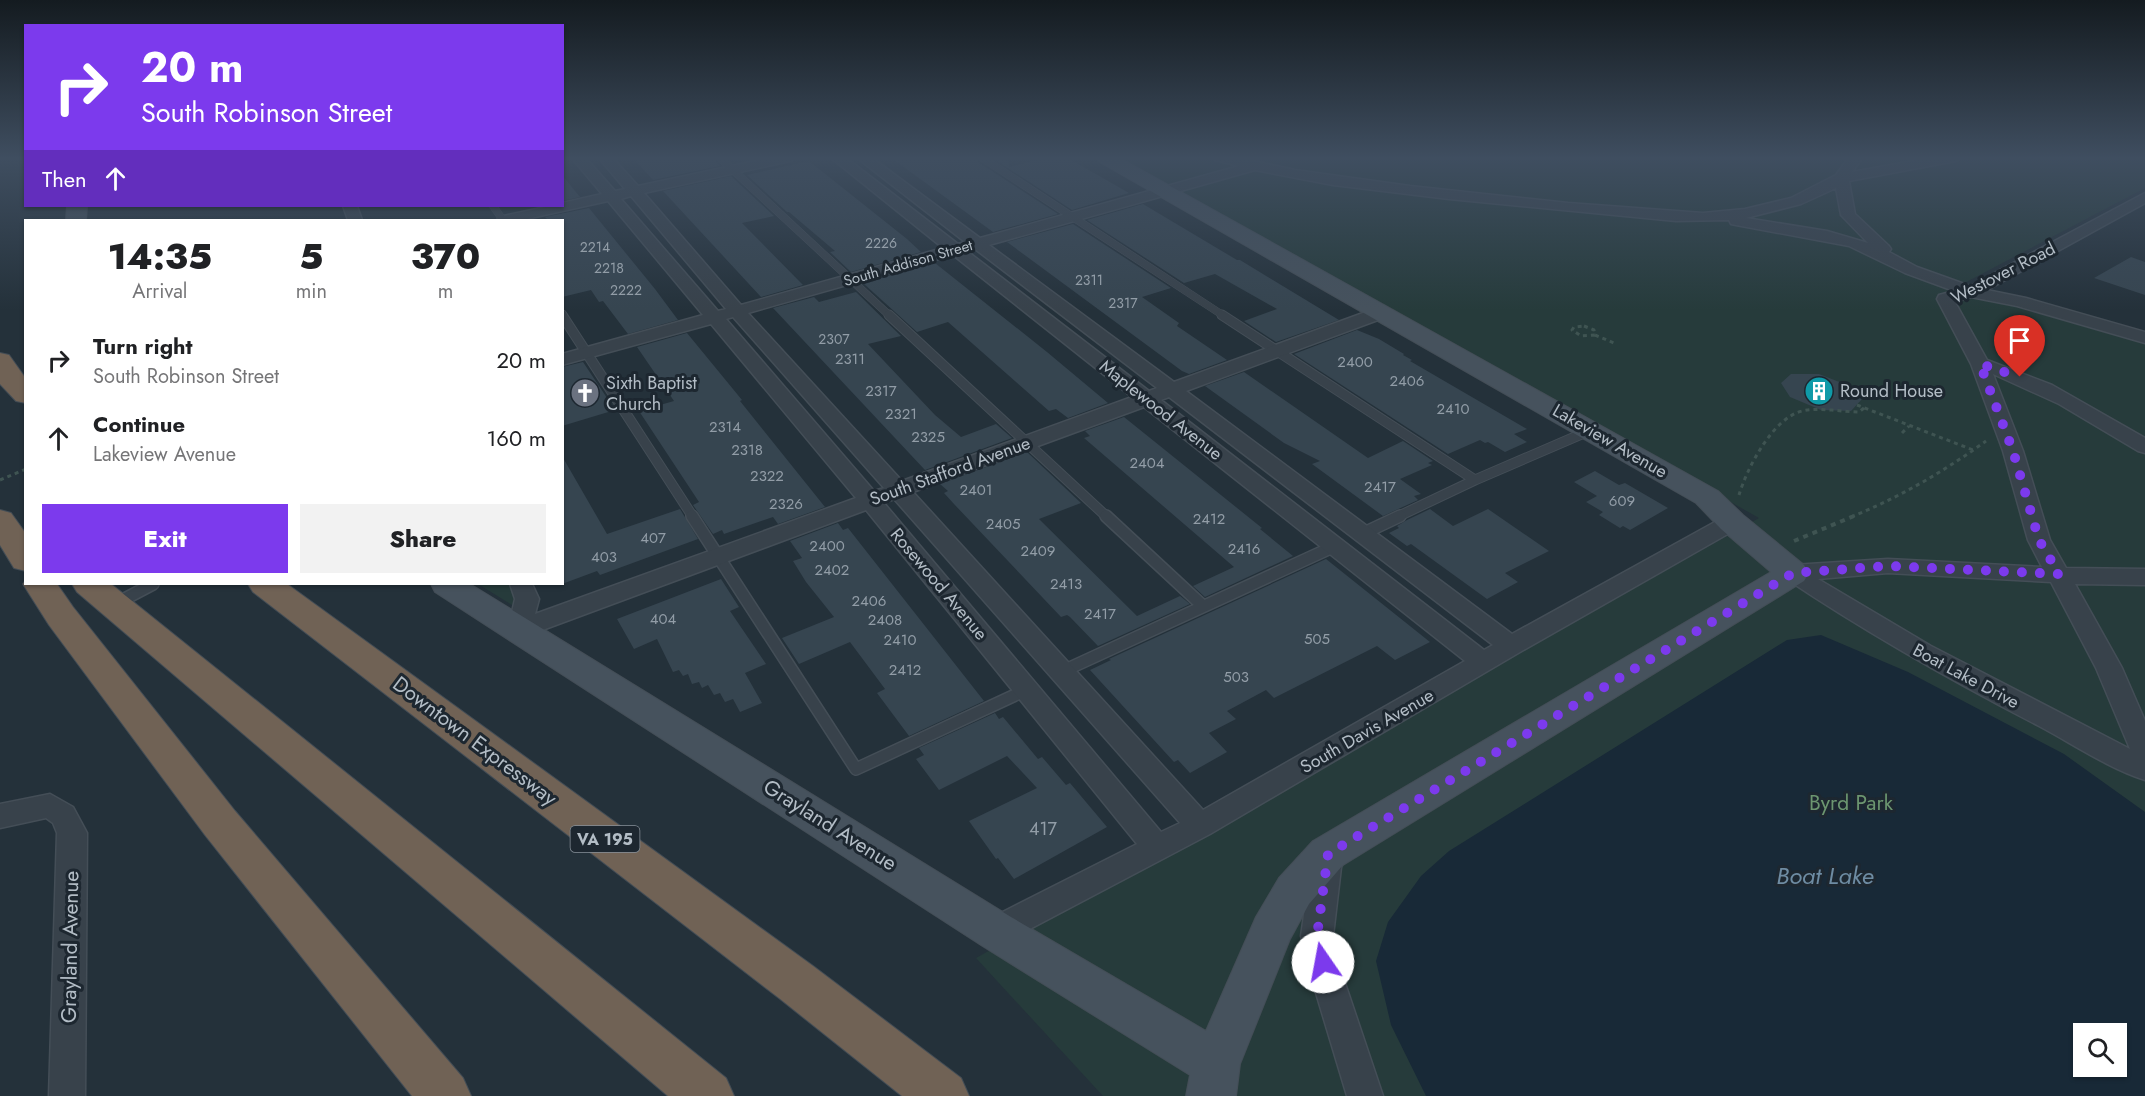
<!DOCTYPE html>
<style>
:root{--surface:#fff;--page:#f2f2f2;--text:#202124;--muted:#757577;--accent:#7c3aed}
body{margin:0;font-family:Jost,sans-serif;background:var(--page);color:var(--text);height:100vh;display:flex;flex-direction:column;font-size:22px;white-space:nowrap}
*{box-sizing:border-box;margin:0}
p{font-size:20px;color:var(--muted)}
.icon{flex:none;width:33px;height:33px;fill:none;stroke:currentColor;stroke-width:2;stroke-linecap:round;stroke-linejoin:round}
.map{position:relative;flex:1;overflow:hidden}
.details{position:absolute;left:24px;top:219px;width:540px;height:366px;display:flex;flex-direction:column;background:var(--surface);border-radius:0px;box-shadow:0 2px 4px #0004}
.details>*{flex:none}
.banner{position:absolute;left:24px;top:24px;width:540px;height:183px;border-radius:0px;box-shadow:0 2px 4px #0004;background:#7c3aed;color:#fff;overflow:hidden}
.tools{position:absolute;left:2073px;top:1023px;display:grid;gap:12px}
.tools a{display:grid;place-items:center;width:54px;height:54px;border-radius:0px;background:var(--surface);box-shadow:0 2px 4px #0004;font-size:30px}
.pin{position:absolute;display:grid;place-items:center;width:51px;height:51px;color:#fff;margin:-62px -26px;border-radius:50% 50% 50% 0;rotate:-45deg;box-shadow:0 0 6px #0007}
.pin .icon{rotate:45deg}
.me{position:absolute;width:66px;margin:-33px;rotate:348deg;stroke-linejoin:round;filter:drop-shadow(0 0 4px #0008)}
.turn{display:flex;align-items:center;gap:21px;height:126px;padding:0 18px;font-size:27px}
.turn .icon{width:78px;height:78px;stroke-width:2.5}
.turn b{display:block;font-size:42px;line-height:51px}
.then{display:flex;align-items:center;height:57px;padding:0 18px;background:#0003;gap:12px;font-size:22px}
.eta{display:flex;justify-content:space-evenly;align-items:center;height:102px;text-align:center}
.eta b{font-size:36px;font-weight:800;line-height:42px}
.action{display:flex;gap:12px;margin-top:auto;padding:12px 18px}
.action a{flex:1;height:69px;border-radius:0px;background:var(--accent);color:#fff;font-size:24px;font-weight:800;line-height:69px;text-align:center}
.action a+a{background:var(--page);color:var(--text)}
ul{padding:0;list-style:none}
li{display:flex;align-items:center;gap:18px;height:78px;padding:0 18px}
li div{flex:1}
li b{display:block;font-size:22px}
li em{font-style:normal}
.map>svg:first-child{display:block}
</style>
<div class="map">
<svg width="2145" height="1096" viewBox="0 0 2145 1096">
<rect width="100%" height="100%" fill="#24313a"/>
<path fill="#263b3b" fill-rule="evenodd" d="M1120,157H2145V188L1953,289L2145,344V1096H1103L976,958L1759,518ZM2084,1034H2116V1066H2084Z
M478,584H510L522,609L520,610Z"/>
<path fill="#182937" fill-rule="evenodd" d="M1821,635L1908,672L2064,754L2145,812V1096H1426L1391,1025L1376,961L1388,922L1421,876L1449,851L1787,640ZM2084,1034H2116V1066H2084Z"/>
<path fill="#364550" d="M632,157H712L720,166L653,180Z
M890,157H975L978,162L1058,214L993,232Z
M991,157H1008L1009,167L1049,157H1066L1129,193L1072,210Z
M809,161L907,239L921,252L851,272L830,252L835,251L789,212H787L747,175Z
M562,175L580,197L562,201Z
M731,176L774,216L742,223L803,285L761,297L663,191Z
M1143,204L1237,260H1240L1339,320L1276,342L1244,321L1277,309L1215,274L1184,283L1087,220Z
M589,208L655,289L678,320L628,334L603,301L599,302L591,290L562,297V220H548L545,217Z
M1073,224L1171,288L1142,297L1179,323L1177,326L1227,360L1189,374L1182,371L1007,242Z
M2131,257L2145,262V295L2094,278Z
M935,263L1047,352L1108,403L1068,418L1056,409L1049,411L948,322L917,332L863,283Z
M856,292L901,336L868,344L935,415L961,437L996,424L1012,438L925,470L773,308L814,297L819,302Z
M1357,330L1379,339L1404,354L1403,355L1412,360L1410,361L1527,429L1514,434L1527,442L1505,452L1488,442L1485,443L1480,440L1448,454L1294,354Z
M687,333L742,400L740,401L825,507L778,524L773,517L724,534L722,530L713,534L693,505L699,502L639,411L674,401L637,347Z
M583,362L615,410L562,426V367Z
M1244,372L1368,458L1403,441L1433,461L1428,463L1432,465L1400,479L1421,494L1414,496L1418,500L1383,516L1312,464L1320,461L1284,443L1205,386Z
M1791,374H1819L1847,385L1862,399L1851,411L1821,410L1790,397L1781,383Z
M1124,417L1262,528L1260,529L1293,556L1205,597L1193,586L1234,567L1084,438L1090,436L1085,431Z
M1027,452L1081,503L1039,519L1137,616L1180,596L1190,604L1098,646L1070,617L1067,615L1061,617L954,504L944,493L948,491L940,484Z
M562,456L607,534L680,509L698,539L600,575L597,571L562,584Z
M1595,471L1619,485L1625,483L1668,508L1630,530L1623,526L1620,528L1599,515L1603,512L1586,502L1597,496L1574,482Z
M1430,509L1453,526L1488,509L1549,551L1505,573L1518,582L1487,599L1411,544L1407,546L1389,533L1399,528L1397,526L1407,520Z
M838,523L843,530L848,528L984,701L909,736L877,693L885,689L850,642L799,664L782,638L834,617L806,582L793,561L802,558L790,541Z
M1326,559L1430,642L1395,660L1377,646L1274,698L1266,690L1227,711L1236,719L1209,733L1227,752L1190,773L1178,760L1174,762L1090,670L1111,660L1109,659Z
M721,579L739,607L730,611L766,664L745,673L762,703L740,712L733,699L725,702L720,693L714,695L708,685L702,688L699,682L692,684L688,674L683,676L679,670L673,672L657,639L634,649L617,619Z
M995,713L999,719L1003,717L1038,759L1042,757L1066,785L1070,783L1107,827L1014,879L998,858L996,859L969,821L1037,788L1007,756L939,790L916,759L924,755L919,748Z"/>
<g fill="none" stroke-linecap="round" stroke-linejoin="round">
<g stroke="#444e57" stroke-width="8">
<path id="lane-far2" d="M719,157L890,316
M981,157L1224,316
M493,206L503,220
M562,314L563,316"/>
</g>
<g stroke="#444e57" stroke-width="11">
<path id="lane-far1" d="M562,315L693,517
M889,315L1107,517
M1222,315L1475,480
M1397,517L1475,480L1591,430"/>
</g>
<g stroke="#444e57" stroke-width="14">
<path id="lane" d="M692,516L856,769L1026,690
M1106,516L1203,606
M1362,534L1400,516
M117,603L153,584
M1061,672L1335,546"/>
</g>
<g stroke="#444e57" stroke-width="3">
<path id="street" d="M571,157H585L615,191L625,189L598,157H612L638,186L773,157H797L790,161L644,193L741,305L943,248L830,157H845L958,244L965,242L856,157H871L980,238L1239,166L1215,160L1213,157H1235L1295,170L1410,186L1568,203L1703,213L1745,209L1791,198L1836,175L1849,157H1863L1852,172L1935,157H1963L1956,161L1849,181L1855,214L1889,246L1891,249L1889,252L1917,267L1970,286L2145,193V203L1987,290L2026,298L2145,332V343L2017,306L1971,297L1955,302L1987,360L2052,385L2145,438V453L2138,451L2059,404L1993,374L2023,451L2050,540L2066,568L2145,569V585L2075,584L2122,668L2145,721V780C2108,768 2073,744 2039,726C1952,681 1867,633 1785,578L1781,573L1785,568L1793,565L1888,559L2042,567L2028,540L2003,451L1971,364L1937,299L1939,295L1954,291L1905,273L1849,246L1736,225L1731,224L1729,220L1676,221L1449,199L1333,185L1255,170L989,245L1174,382L1374,309H1386L1389,313L1386,317L1186,391L1512,634L1724,517L1732,515L1740,517L1743,522L1740,527L1520,652L1210,834L1007,941L996,945L985,941L980,931L985,921L1137,844L866,510L529,635L520,637L511,635L508,629L515,599L510,584H532L539,599L535,614L856,498L711,324L562,365V354L703,315L608,201L522,220H497L499,217L550,206H562V203L602,194ZM1836,188L1841,215L1868,243L1827,231L1746,218L1801,204ZM631,196L726,309L718,311L621,199ZM975,249L1157,388L1149,391L967,251ZM953,255L1132,397L902,481L748,313ZM733,317L884,488L874,491L726,319ZM1169,397L1493,645L1484,650L1161,400ZM1144,407L1465,661L1203,810L913,492ZM894,499L1180,823L1161,832L884,503ZM1888,573L2051,582L2096,668L2130,749L1931,646L1818,579Z
M343,206H357L362,220H348Z
M50,794L73,807L87,833L85,1096H49L57,833L53,823L46,818L0,828V804Z
M1327,846L1337,850L1342,859L1333,936L1345,983L1383,1096H1347L1313,983L1301,936L1312,859L1317,850Z"/>
</g>
<g stroke="#444e57" stroke-width="2">
<path id="secondary" d="M1096,157H1118L1718,491L1743,515L1804,565L1809,573L1804,581L1343,865L1309,904L1290,939L1240,1064L1236,1096H1186L1190,1075L981,945L435,592L431,584H470L1011,917L1206,1031L1256,917L1279,878L1313,841L1771,572L1721,529L1696,503L1098,161Z
M67,206H87L86,220H66Z"/>
</g>
<g stroke="#434d56" stroke-width="2">
<path id="highway" d="M0,353L9,355L26,379V403L16,401L0,384Z
M0,510L11,513L26,534V571L14,568L0,545Z
M26,580V584H57L73,607L235,811L463,1078L471,1096H412L205,835L49,625L23,584Z
M72,584H111L726,1078L734,1096H668L77,592Z
M248,584H287L813,966L961,1078L969,1096H902L779,998L253,592Z"/>
</g>
<path stroke="#3f5452" stroke-width="3" stroke-dasharray="4 4" stroke-linecap="butt" d="M1584,326L1594,330L1595,335L1581,336L1572,330L1574,327Z
M1595,335L1614,343
M1857,405L1973,450
M1902,433L1909,426
M0,480L26,469
M1739,495C1747,468 1773,418 1802,411C1820,407 1841,412 1859,412L1864,408
M1851,517C1900,497 1943,472 1986,441"/>
<path stroke="#3f5452" stroke-width="4" stroke-dasharray="5 5" stroke-linecap="butt" d="M1794,541L1854,516"/>
<use href="#lane-far2" stroke="#38424b" stroke-width="7"/>
<use href="#lane-far1" stroke="#38424b" stroke-width="9"/>
<use href="#lane" stroke="#38424b" stroke-width="11"/>
<use href="#street" fill="#38424b" fill-rule="evenodd"/>
<use href="#secondary" fill="#46525d" fill-rule="evenodd"/>
<use href="#highway" fill="#706255" fill-rule="evenodd"/>
</g>
<linearGradient id="sky" x2="0" y2="1"><stop stop-color="#141b20"/><stop offset="0.51" stop-color="#3f4e60"/><stop offset="1" stop-color="#3f4e60" stop-opacity="0"/></linearGradient>
<rect width="2145" height="310" fill="url(#sky)"/>
<g fill="none" stroke-linecap="round" stroke-linejoin="round">
<path stroke="#7c3aed" stroke-width="10" stroke-dasharray="0 18" d="M1323,962L1317,936L1328,854L1793,573L1888,566L2059,574L2039,540L2013,451L1980,364L2020,377"/>
</g>
<defs>
<g id="building-disc" transform="scale(1.5)"><circle r="9.5" fill="#0f9aa8" stroke="#1d2730"/><path d="M-4-6H4V6H1V3H-1V6H-4ZM-2.5-4.3h1.7v1.8h-1.7ZM.8-4.3h1.7v1.8H.8ZM-2.5-1h1.7V.8h-1.7ZM.8-1h1.7V.8H.8Z" fill="#fff"/></g>
<g id="church-disc" transform="scale(1.5)"><circle r="9.5" fill="#6b7280" stroke="#1d2730"/><path d="M-1.2-6h2.4v3.5h3.3v2.4h-3.3V6h-2.4V-.1h-3.3v-2.4h3.3Z" fill="#fff"/></g>
</defs>
<g fill-rule="evenodd">
<use href="#building-disc" x="1819" y="391"/>
<use href="#church-disc" x="585" y="393"/>
</g>
<g text-anchor="middle" stroke-width="6" stroke-linejoin="round" paint-order="stroke">
<g font-size="14" fill="#929da7">
<text x="881" y="248">2226</text>
<text x="595" y="252">2214</text>
<text x="609" y="273">2218</text>
<text x="1089" y="285">2311</text>
<text x="626" y="295">2222</text>
<text x="1123" y="308">2317</text>
<text x="834" y="344">2307</text>
</g>
<g font-size="15" fill="#b3bdc6" stroke="#1d2730">
<text transform="translate(908 263) rotate(-16)" y="5">South Addison Street</text>
</g>
<g font-size="15" fill="#929da7">
<text x="850" y="364">2311</text>
<text x="1355" y="367">2400</text>
<text x="1407" y="386">2406</text>
<text x="881" y="396">2317</text>
<text x="1453" y="414">2410</text>
<text x="901" y="419">2321</text>
<text x="725" y="432">2314</text>
<text x="928" y="442">2325</text>
<text x="747" y="455">2318</text>
<text x="1147" y="468">2404</text>
<text x="767" y="481">2322</text>
<text x="1380" y="492">2417</text>
<text x="976" y="495">2401</text>
<text x="1622" y="506">609</text>
<text x="786" y="509">2326</text>
<text x="1209" y="524">2412</text>
<text x="1003" y="529">2405</text>
<text x="653" y="543">407</text>
<text x="827" y="551">2400</text>
<text x="1244" y="554">2416</text>
<text x="1038" y="556">2409</text>
<text x="604" y="562">403</text>
<text x="832" y="575">2402</text>
<text x="1066" y="589">2413</text>
<text x="869" y="606">2406</text>
<text x="1100" y="619">2417</text>
<text x="663" y="624">404</text>
<text x="885" y="625">2408</text>
<text x="1317" y="644">505</text>
<text x="900" y="645">2410</text>
<text x="905" y="675">2412</text>
<text x="1236" y="682">503</text>
</g>
<rect fill="#1d2730" stroke="#869099" stroke-width="1.5" x="570.5" y="826" width="69" height="26" rx="4.5"/>
<g font-size="16" font-weight="bold" fill="#b3bdc6">
<text x="605" y="845">VA 195</text>
</g>
<g font-size="18" fill="#b3bdc6" stroke="#1d2730">
<text transform="translate(2003 273) rotate(-27)" y="6">Westover Road</text>
<text transform="translate(1161 410) rotate(38)" y="6">Maplewood Avenue</text>
<text transform="translate(1610 441) rotate(30)" y="6">Lakeview Avenue</text>
<text transform="translate(950 471) rotate(-20)" y="6">South Stafford Avenue</text>
<text transform="translate(939 584) rotate(50)" y="6">Rosewood Avenue</text>
<text transform="translate(1966 676) rotate(28)" y="6">Boat Lake Drive</text>
<text transform="translate(1367 731) rotate(-30)" y="6">South Davis Avenue</text>
</g>
<g font-size="18" fill="#b3bdc6" stroke="#1d2730" text-anchor="start">
<text x="606" y="389">Sixth Baptist<tspan x="606" dy="21">Church</tspan></text>
<text x="1840" y="397">Round House</text>
</g>
<g font-size="18" fill="#929da7">
<text x="1043" y="835">417</text>
</g>
<g font-size="21" fill="#b3bdc6" stroke="#1d2730">
<text transform="translate(475 741) rotate(37)" y="7">Downtown Expressway</text>
<text transform="translate(830 825) rotate(32)" y="7">Grayland Avenue</text>
<text transform="translate(70 947) rotate(-89)" y="7">Grayland Avenue</text>
</g>
<g font-size="21" fill="#6c9670" stroke="#1d2730">
<text x="1851" y="810">Byrd Park</text>
</g>
<g font-size="24" font-style="italic" fill="#6e8ca3" stroke="#1d2730">
<text x="1825" y="884">Boat Lake</text>
</g>
</g>
</svg>
<div class="tools">
<a><svg class="icon" aria-label="search" viewBox="0 0 24 24"><circle cx="10" cy="10" r="6"/><path d="M15 15l6 6"/></svg></a>
</div>
<div class="pin" style="left:2020px;top:377px;background:#d93025"><svg class="icon" aria-label="arrive" viewBox="0 0 24 24"><path d="M6 21V4h12l-3 4 3 4H6"/></svg></div>
<svg class="me" style="left:1323px;top:962px" viewBox="-20 -20 40 40"><circle r="19" fill="#fff"/><path d="M0-13L10 11 0 6-10 11z" fill="#7c3aed"/></svg>
<div class="banner">
<div class="turn"><svg class="icon" aria-label="right" viewBox="0 0 24 24"><path d="M7 20v-9h11M14 6l5 5-5 5"/></svg><div><b>20 m</b>South Robinson Street</div></div>
<div class="then">Then<svg class="icon" aria-label="ahead" viewBox="0 0 24 24"><path d="M12 20V5M6 11l6-6 6 6"/></svg></div>
</div>
<section class="details">
<div class="eta">
<div><b>14:35</b><p>Arrival</p></div>
<div><b>5</b><p>min</p></div>
<div><b>370</b><p>m</p></div>
</div>
<ul>
<li><svg class="icon" aria-label="right" viewBox="0 0 24 24"><path d="M7 20v-9h11M14 6l5 5-5 5"/></svg><div><b>Turn right</b><p>South Robinson Street</p></div><em>20 m</em></li>
<li><svg class="icon" aria-label="ahead" viewBox="0 0 24 24"><path d="M12 20V5M6 11l6-6 6 6"/></svg><div><b>Continue</b><p>Lakeview Avenue</p></div><em>160 m</em></li>
</ul>
<div class="action"><a>Exit</a><a>Share</a></div>
</section>
</div>
